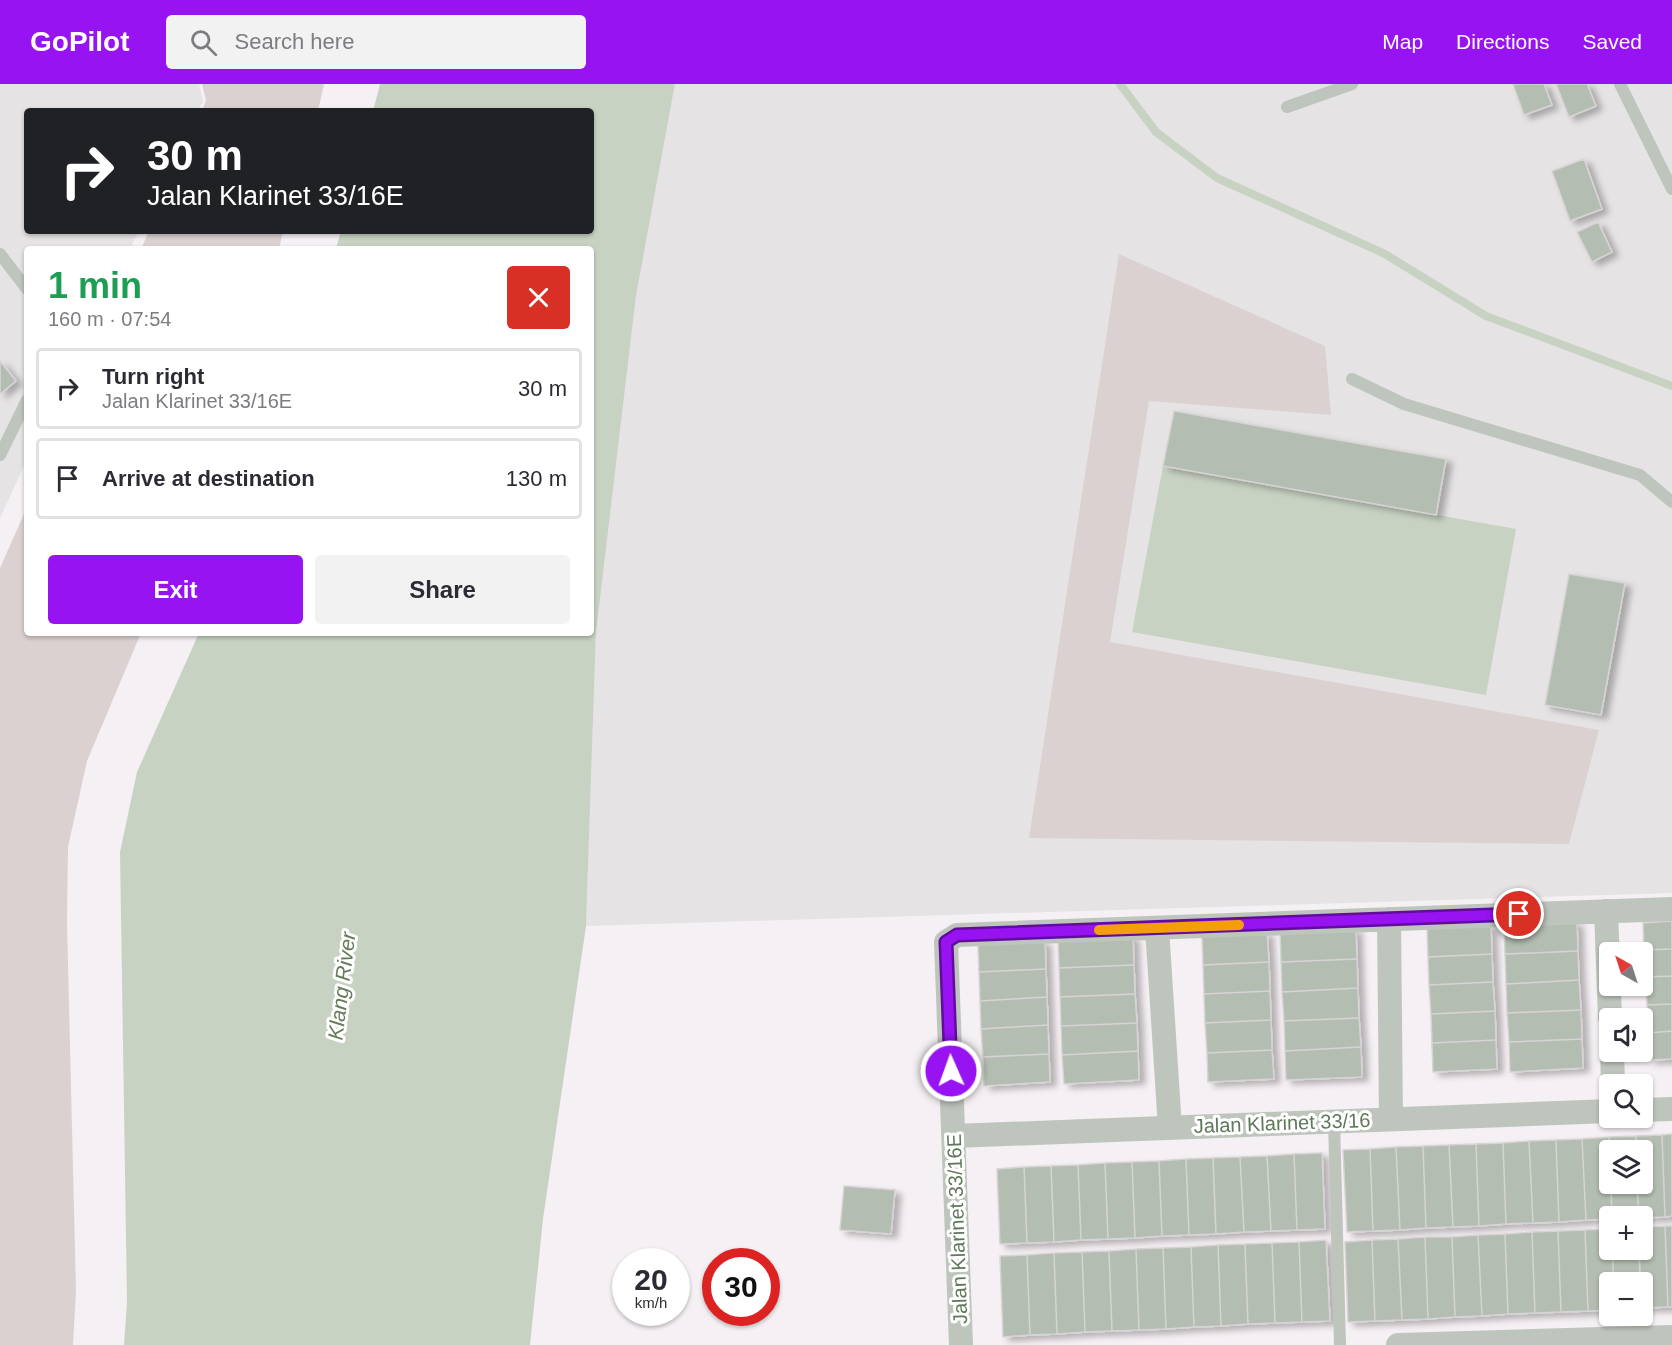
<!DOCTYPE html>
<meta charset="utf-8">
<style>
:root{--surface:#fff;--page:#f2f2f3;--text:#2b2b33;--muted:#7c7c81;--line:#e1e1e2;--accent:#9713f1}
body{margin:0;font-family:Helvetica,sans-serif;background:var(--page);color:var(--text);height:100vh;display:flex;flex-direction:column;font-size:22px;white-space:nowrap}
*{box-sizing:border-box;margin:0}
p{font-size:20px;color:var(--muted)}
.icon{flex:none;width:33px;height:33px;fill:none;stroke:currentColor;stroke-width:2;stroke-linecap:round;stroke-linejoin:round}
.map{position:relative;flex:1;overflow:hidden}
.panel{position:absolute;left:24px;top:162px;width:570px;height:390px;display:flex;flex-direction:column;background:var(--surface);border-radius:6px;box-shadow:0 2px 4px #0004}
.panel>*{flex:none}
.hud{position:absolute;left:24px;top:24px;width:570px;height:126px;border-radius:6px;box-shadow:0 2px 4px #0004;background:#202124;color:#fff;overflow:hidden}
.needle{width:39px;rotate:321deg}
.fabs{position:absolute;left:1599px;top:858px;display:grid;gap:12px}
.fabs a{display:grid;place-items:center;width:54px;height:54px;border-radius:6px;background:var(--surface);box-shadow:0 2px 4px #0004;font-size:30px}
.speed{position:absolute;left:612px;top:1164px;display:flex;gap:12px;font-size:30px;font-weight:700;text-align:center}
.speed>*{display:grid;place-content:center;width:78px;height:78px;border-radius:50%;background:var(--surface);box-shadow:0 2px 4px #0004;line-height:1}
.speed small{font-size:15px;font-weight:400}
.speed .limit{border:9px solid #d22;background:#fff;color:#111}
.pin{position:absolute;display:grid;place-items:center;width:51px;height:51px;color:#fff;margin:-26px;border:3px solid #fff;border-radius:50%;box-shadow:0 2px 6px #0007}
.me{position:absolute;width:66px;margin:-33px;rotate:358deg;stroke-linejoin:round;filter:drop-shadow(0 0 4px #0008)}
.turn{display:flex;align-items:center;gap:21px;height:126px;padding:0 24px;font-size:27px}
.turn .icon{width:78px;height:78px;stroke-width:2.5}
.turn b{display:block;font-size:42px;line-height:51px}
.round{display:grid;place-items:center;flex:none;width:63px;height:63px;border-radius:6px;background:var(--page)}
.headline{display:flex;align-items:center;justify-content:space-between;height:102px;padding:0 24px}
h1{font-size:36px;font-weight:700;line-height:45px;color:#1e9e55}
.action{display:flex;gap:12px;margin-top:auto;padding:12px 24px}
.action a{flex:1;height:69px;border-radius:6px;background:var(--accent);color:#fff;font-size:24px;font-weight:700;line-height:69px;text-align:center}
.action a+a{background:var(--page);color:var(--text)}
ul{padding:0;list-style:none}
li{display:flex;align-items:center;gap:18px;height:81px;margin:0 12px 9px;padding:0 12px;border:3px solid var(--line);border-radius:6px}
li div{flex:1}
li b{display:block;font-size:22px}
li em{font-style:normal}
header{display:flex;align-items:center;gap:36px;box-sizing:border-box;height:84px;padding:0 30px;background:var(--accent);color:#fff}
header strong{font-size:28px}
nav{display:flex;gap:33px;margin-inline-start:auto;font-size:21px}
.search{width:420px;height:54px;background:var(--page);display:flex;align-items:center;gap:15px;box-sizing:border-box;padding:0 21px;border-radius:6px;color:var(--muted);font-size:22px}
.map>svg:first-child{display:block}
</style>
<header>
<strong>GoPilot</strong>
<div class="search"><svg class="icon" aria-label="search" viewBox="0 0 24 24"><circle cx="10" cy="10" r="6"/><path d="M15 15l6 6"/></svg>Search here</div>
<nav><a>Map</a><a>Directions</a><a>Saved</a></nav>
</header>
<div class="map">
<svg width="1672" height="1261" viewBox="0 0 1672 1261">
<defs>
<filter id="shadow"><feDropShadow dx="6" dy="4" stdDeviation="3" flood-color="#0004"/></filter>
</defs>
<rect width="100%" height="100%" fill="#f5f0f3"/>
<path fill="#e5e3e4" d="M0,0H199L203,17L198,27H27V147H139L130,165H27V375L0,434Z
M675,0H1672V809L586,842L596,549L636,212Z"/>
<path fill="#dcd1d1" d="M202,0H324L318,27H202L206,16Z
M149,147H283L279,165H141Z
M1119,170L1325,262L1331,331L1149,317L1110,558L1599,646L1569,760L1029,754Z
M27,423V549H141L87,677L68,763L67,838L76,1207L73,1261H0V484Z"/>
<path fill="#c8d2c3" d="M380,0H675L636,212L596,549L586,842L543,1135L530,1261H124L127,1218L120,768L137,688L199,549H591V165H336L341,147H591V27H373Z
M1163,382L1516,445L1486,611L1132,548Z"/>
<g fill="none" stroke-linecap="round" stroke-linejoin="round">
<path stroke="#c8d2c3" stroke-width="8" d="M1120,0L1156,48L1217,94L1385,170L1486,232L1672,302"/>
</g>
<path fill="#b4bdb1" stroke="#d6d3d5" stroke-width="1.5" filter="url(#shadow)" d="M1513,0H1544L1552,21L1524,31Z
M1556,0H1587L1596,22L1569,33Z
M1584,75L1602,125L1570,137L1552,87Z
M1598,138L1612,168L1592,178L1577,148Z
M0,277L16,297L0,310Z
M1174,327L1446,375L1436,431L1163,382Z
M1569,490L1625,499L1601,631L1545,621Z
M1672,837V865L1644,866L1643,839Z
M1577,838L1578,867L1505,870L1504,841Z
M1491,841L1492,870L1428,873L1427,844Z
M1356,845L1357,875L1281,878L1280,849Z
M1267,848L1269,878L1203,881L1202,852Z
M1133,852L1134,881L1059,884L1058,856Z
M1045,857L1046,885L979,888L978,861Z
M1672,865V892L1646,893L1644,866Z
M1578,867L1579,896L1506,900L1505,870Z
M1492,870L1493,898L1429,901L1428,873Z
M1357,875L1358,904L1282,908L1281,878Z
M1269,878L1270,907L1204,910L1203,881Z
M1134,881L1135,910L1060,913L1059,884Z
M1046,885L1047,913L980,917L979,888Z
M1672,892V920L1647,921L1646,893Z
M1579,896L1581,926L1507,929L1506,900Z
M1493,898L1495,927L1431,930L1429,901Z
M1358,904L1359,934L1284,937L1282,908Z
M1270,907L1271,936L1205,939L1204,910Z
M1135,910L1137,939L1061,942L1060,913Z
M1047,913L1048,941L981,945L980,917Z
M1672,920V947L1648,949L1647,921Z
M1581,926L1582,955L1509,958L1507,929Z
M1495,927L1496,956L1432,959L1431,930Z
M1359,934L1361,963L1285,967L1284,937Z
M1271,936L1272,966L1207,969L1205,939Z
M1137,939L1138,967L1062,971L1061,942Z
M1048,941L1049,970L983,973L981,945Z
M1672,947V975L1649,976L1648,949Z
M1582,955L1583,984L1510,988L1509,958Z
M1496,956L1497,985L1433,988L1432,959Z
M1361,963L1362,993L1286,996L1285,967Z
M1272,966L1274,995L1208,998L1207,969Z
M1138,967L1139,996L1064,1000L1062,971Z
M1049,970L1050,998L984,1002L983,973Z
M1672,1050V1132L1665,1133L1662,1051Z
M1662,1051L1665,1133L1642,1134L1639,1132L1637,1100H1642V1066H1636V1052Z
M1636,1052V1066H1610L1609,1053Z
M1609,1053L1612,1132H1610V1135L1586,1136L1582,1055Z
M1582,1055L1586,1136L1559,1138L1556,1056Z
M1556,1056L1559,1138L1533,1139L1529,1057Z
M1529,1057L1533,1139L1506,1140L1503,1059Z
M1503,1059L1506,1140L1479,1142L1476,1060Z
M1476,1060L1479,1142L1453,1143L1449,1061Z
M1449,1061L1453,1143L1426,1144L1423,1062Z
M1423,1062L1426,1144L1400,1146L1396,1063Z
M1396,1063L1400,1146L1373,1147L1370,1065Z
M1370,1065L1373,1147L1347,1148L1343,1066Z
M1322,1069L1325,1145L1297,1146L1294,1070Z
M1294,1070L1297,1146L1271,1147L1267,1072Z
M1267,1072L1271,1147L1244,1148L1240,1073Z
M1240,1073L1244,1148L1216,1150L1213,1074Z
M1213,1074L1216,1150L1189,1151L1186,1075Z
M1186,1075L1189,1151L1162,1152L1159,1077Z
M1159,1077L1162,1152L1135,1154L1132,1078Z
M1132,1078L1135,1154L1108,1155L1105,1079Z
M1105,1079L1108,1155L1081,1156L1078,1081Z
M1078,1081L1081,1156L1054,1158L1051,1082Z
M1051,1082L1054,1158L1027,1159L1024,1083Z
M1024,1083L1027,1159L1000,1160L997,1085Z
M1611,1100H1637L1639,1132H1612Z
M844,1102L895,1106L891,1150L840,1146Z
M1665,1142H1672V1223H1668Z
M1665,1142L1668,1223L1642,1224L1639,1166H1642V1143Z
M1610,1145V1166H1612L1614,1198H1610V1226L1588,1227L1585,1146Z
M1585,1146L1588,1227L1561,1228L1558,1147Z
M1558,1147L1561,1228L1535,1229L1532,1148Z
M1532,1148L1535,1229L1508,1230L1505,1150Z
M1505,1150L1508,1230L1482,1232L1478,1151Z
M1478,1151L1482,1232L1455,1233L1452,1153Z
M1425,1153H1452L1455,1233L1428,1235Z
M1425,1153L1428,1235L1402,1236L1398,1155Z
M1398,1155L1402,1236L1375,1237L1372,1156Z
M1326,1156L1330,1237L1302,1238L1299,1158Z
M1372,1156L1375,1237L1348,1238L1345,1158Z
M1299,1158L1302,1238L1275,1239L1272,1159Z
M1272,1159L1275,1239L1248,1240L1245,1160Z
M1245,1160L1248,1240L1221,1242L1218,1161Z
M1218,1161L1221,1242L1194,1243L1191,1163Z
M1191,1163L1194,1243L1166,1245L1163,1164Z
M1163,1164L1166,1245L1139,1246L1136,1165Z
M1136,1165L1139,1246L1112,1247L1109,1167Z
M1612,1166H1639L1640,1198H1614Z
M1109,1167L1112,1247L1085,1248L1082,1168Z
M1082,1168L1085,1248L1057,1250L1054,1169Z
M1054,1169L1057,1250L1030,1251L1027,1171Z
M1027,1171L1030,1251L1003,1253L1000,1172Z"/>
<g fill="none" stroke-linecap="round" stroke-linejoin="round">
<path stroke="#bec5bc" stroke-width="12" d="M1620,0L1672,105
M1287,23L1352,0
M0,170L27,205
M1352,295L1404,320L1640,391L1672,418
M0,371L27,316
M1334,1037L1340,1261"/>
<path stroke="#bec5bc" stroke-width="24" d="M1606,827L1610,934
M1389,835L1391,1035
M1157,844L1170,1044
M1612,968L1613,1000
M1642,1026L1672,1025
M954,1052L1610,1027
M961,1261L946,858L957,851L1672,825
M1398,1261L1672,1253"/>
</g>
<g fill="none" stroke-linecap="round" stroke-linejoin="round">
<g stroke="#620c9d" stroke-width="15">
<path id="route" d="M951,987L946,858L957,851L1519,830"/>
</g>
<use href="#route" stroke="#9713f1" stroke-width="10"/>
<path stroke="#f59e0b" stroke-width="10" d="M1099,846L1239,841"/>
</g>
<g text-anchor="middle" stroke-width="6" stroke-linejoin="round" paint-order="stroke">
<g font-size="20" fill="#5f7859" stroke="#fff">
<text transform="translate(1282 1039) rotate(-2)" y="7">Jalan Klarinet 33/16</text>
<text transform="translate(957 1145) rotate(-92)" y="7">Jalan Klarinet 33/16E</text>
</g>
<g font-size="21" font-style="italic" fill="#647a58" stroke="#fff">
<text transform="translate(342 902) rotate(-83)" y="7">Klang River</text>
</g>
</g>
</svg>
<div class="fabs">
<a><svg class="needle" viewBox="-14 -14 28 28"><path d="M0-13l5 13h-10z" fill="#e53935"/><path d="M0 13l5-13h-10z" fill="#7c7c81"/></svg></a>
<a><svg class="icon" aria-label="sound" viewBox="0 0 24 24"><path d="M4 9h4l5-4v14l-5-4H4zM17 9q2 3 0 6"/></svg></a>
<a><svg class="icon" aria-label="search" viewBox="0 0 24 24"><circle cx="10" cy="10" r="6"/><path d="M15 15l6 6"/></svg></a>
<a><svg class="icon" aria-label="layers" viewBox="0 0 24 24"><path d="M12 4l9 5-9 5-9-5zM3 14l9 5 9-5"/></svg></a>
<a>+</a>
<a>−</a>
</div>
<div class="speed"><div>20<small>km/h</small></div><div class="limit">30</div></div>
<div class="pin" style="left:1519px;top:830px;background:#d93025"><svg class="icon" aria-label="arrive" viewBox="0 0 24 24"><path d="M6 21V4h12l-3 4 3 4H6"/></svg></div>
<svg class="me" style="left:951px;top:987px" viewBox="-20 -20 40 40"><circle r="17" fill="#9713f1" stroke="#fff" stroke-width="3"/><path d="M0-11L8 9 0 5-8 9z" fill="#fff"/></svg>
<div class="hud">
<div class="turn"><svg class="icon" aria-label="right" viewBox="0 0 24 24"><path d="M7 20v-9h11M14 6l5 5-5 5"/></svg><div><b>30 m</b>Jalan Klarinet 33/16E</div></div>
</div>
<section class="panel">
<div class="headline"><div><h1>1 min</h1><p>160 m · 07:54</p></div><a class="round" style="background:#d93025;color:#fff"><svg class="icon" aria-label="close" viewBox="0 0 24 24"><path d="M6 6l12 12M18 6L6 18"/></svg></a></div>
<ul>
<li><svg class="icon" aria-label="right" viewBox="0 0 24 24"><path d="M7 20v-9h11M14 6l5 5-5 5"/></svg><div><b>Turn right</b><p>Jalan Klarinet 33/16E</p></div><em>30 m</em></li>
<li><svg class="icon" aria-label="arrive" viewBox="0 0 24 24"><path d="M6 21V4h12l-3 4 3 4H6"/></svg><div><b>Arrive at destination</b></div><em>130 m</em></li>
</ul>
<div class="action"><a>Exit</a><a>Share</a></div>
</section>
</div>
